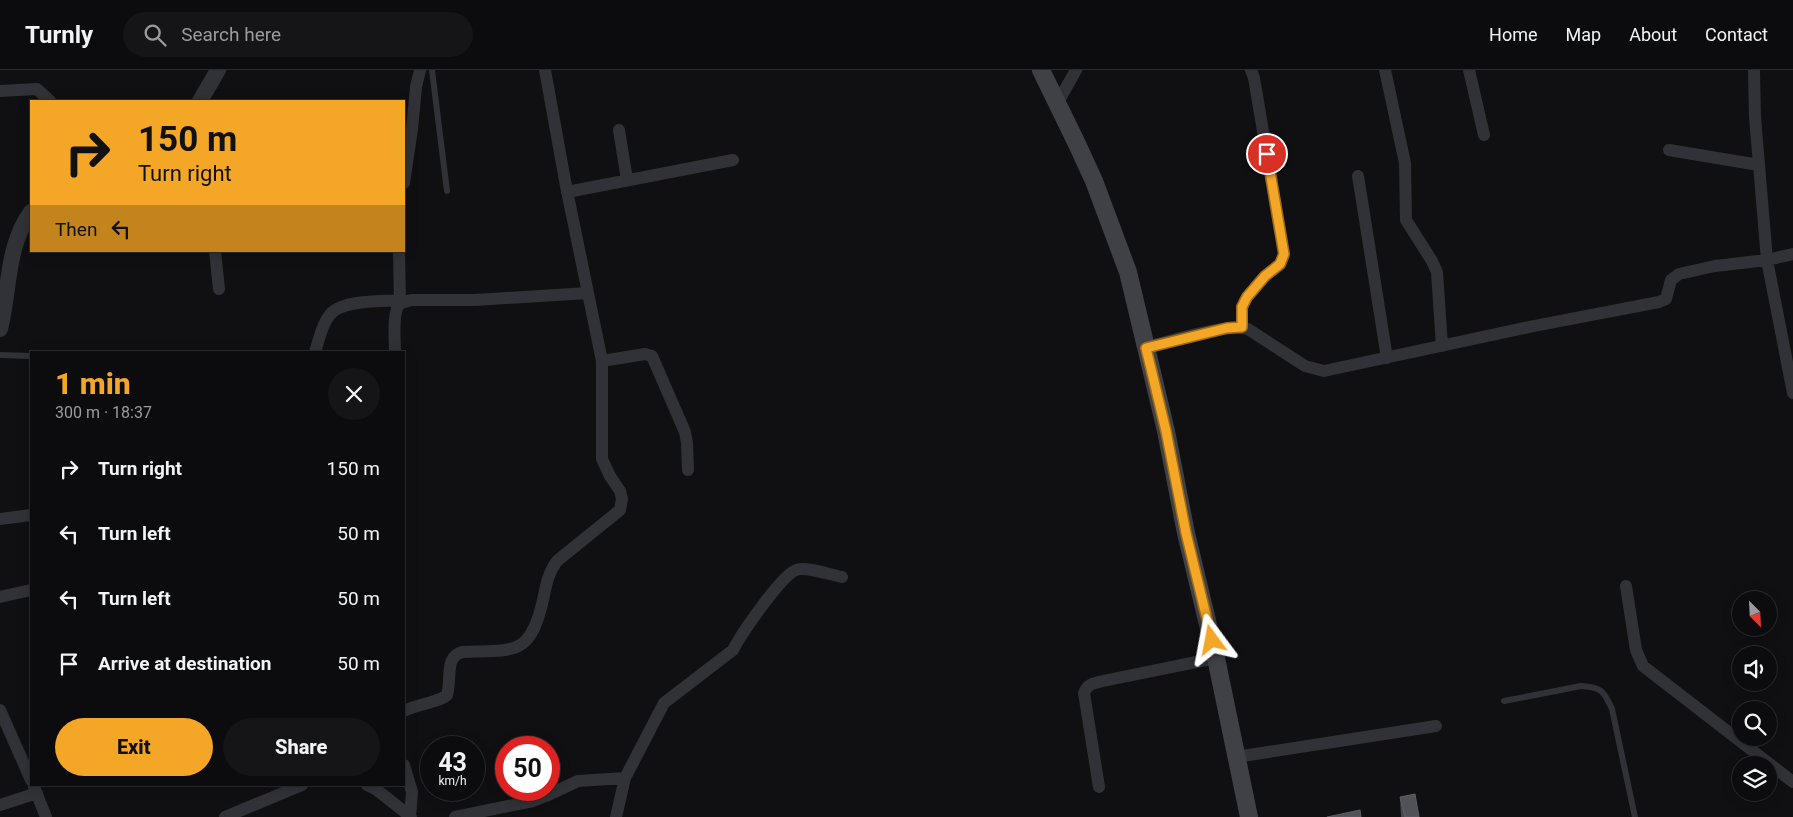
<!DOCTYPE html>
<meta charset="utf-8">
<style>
:root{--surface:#0c0c0e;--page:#151517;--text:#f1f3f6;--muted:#9a9b9e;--line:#2c2c2e;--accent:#f4a626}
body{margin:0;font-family:Roboto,sans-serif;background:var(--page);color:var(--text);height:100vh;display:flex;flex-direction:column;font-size:19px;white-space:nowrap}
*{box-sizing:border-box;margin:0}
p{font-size:16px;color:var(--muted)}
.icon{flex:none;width:28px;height:28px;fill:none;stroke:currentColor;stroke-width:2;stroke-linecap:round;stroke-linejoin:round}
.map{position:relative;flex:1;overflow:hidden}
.drawer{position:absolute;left:30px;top:281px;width:375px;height:435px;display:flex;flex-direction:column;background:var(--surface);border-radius:0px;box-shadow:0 2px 12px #0003,0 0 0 1px var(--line)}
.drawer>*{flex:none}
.hud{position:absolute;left:30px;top:30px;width:375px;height:152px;border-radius:0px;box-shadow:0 2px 12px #0003,0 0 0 1px var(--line);background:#f4a626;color:#111;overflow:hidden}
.needle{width:32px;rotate:156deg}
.buttons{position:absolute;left:1732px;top:521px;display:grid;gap:10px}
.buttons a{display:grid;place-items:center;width:45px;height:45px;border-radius:50%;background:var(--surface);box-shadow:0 2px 12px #0003,0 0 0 1px var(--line);font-size:25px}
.speed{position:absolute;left:420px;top:666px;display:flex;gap:10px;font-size:25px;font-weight:700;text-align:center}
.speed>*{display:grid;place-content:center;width:65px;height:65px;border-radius:50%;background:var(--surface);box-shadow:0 2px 12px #0003,0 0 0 1px var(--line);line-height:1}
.speed small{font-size:12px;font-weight:400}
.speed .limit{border:8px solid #d22;background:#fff;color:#111}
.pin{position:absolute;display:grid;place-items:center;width:42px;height:42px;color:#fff;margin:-21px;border:2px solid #fff;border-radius:50%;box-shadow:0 1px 5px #0007}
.me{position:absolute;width:55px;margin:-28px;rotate:347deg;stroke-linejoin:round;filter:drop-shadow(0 0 4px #0008)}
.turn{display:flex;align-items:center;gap:18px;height:105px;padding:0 25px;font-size:22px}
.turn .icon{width:65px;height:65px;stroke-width:2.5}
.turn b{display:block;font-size:35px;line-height:42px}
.then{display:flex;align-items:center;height:48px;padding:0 25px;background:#0003;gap:10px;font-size:19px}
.round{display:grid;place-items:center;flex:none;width:52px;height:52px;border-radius:26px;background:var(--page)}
.summary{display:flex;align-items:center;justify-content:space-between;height:85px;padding:0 25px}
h1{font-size:30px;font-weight:800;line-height:38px;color:var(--accent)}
.button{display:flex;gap:10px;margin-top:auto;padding:10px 25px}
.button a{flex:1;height:58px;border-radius:30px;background:var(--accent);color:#111;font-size:20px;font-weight:800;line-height:58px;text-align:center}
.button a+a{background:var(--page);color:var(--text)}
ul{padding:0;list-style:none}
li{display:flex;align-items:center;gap:15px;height:65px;padding:0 25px}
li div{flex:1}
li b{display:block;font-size:19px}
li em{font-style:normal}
header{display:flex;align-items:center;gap:30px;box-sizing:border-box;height:70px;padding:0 25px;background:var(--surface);border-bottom:1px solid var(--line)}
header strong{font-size:24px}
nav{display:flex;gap:28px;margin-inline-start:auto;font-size:18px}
.search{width:350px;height:45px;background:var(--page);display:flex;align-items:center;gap:12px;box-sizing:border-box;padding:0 18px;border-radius:28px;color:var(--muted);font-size:19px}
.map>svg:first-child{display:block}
</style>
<header>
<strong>Turnly</strong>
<div class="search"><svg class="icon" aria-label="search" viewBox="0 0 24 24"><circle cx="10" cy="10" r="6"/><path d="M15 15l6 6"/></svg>Search here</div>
<nav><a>Home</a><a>Map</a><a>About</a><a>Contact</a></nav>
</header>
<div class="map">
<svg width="1793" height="747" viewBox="0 0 1793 747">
<rect width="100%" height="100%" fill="#101012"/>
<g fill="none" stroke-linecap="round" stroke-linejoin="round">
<path stroke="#313237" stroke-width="6" d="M432,0L447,121
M0,285L31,286
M1504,631L1581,616C1601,617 1604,621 1612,639L1635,747"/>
<path stroke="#313237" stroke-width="12" d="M545,0L566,116L602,291L645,284L652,286L685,362L687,373L688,400
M1385,0L1405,93L1406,150L1432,191L1437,202L1442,276
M1469,0L1484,65
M1754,0L1755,47L1767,190L1793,323
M0,21L37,19L50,31
M1057,34L1076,0
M619,60L627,110
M1669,80L1759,95
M1358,106L1387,288
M404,113L412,59L416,17L420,0
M567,122L733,90
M215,181L219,219
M399,181L400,234
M1242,257V237L1247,227L1265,206L1280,195L1284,185L1254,8L1251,0
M1146,277C1172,271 1224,254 1248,259L1305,296L1324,301L1534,256L1659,232L1666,229L1671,210L1679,204L1715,196L1767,190L1793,184
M315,282C319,271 321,256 329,246C340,229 382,232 400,230
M395,282C395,272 392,241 400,234C403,232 408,231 412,230H475L588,223
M0,449L31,445
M1626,516L1636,580L1643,596L1793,712
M0,527L31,520
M0,640L31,710
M404,641C415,635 440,632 447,625C452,610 444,587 462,582C514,580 530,587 543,530C546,515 548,503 557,491L620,440L622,429L620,421L610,406L602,389V291
M1236,687L1436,656
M404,695L412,722L410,747
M367,715L377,720L411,747
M34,717L46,747
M1099,717L1084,623C1087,614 1094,613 1103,611L1216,588
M0,735L37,723
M225,747L302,715
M455,747L533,731L546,726L578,711L625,708L664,633L733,580C741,564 781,506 796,500C804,496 832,505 842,507
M616,747L625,708"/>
<path stroke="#313237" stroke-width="16" d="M200,31L218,0
M0,259C10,220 6,176 31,142"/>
<path stroke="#3f4147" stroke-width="18" d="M1041,0L1077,74L1094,111L1128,202L1166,361L1186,463L1216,588L1249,747"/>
</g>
<path fill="#46474d" d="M1400,727L1419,747H1401Z"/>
<path fill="#505258" stroke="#5c5f66" d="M1415,724L1419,747H1405L1400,727Z
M1360,740L1361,747H1327Z"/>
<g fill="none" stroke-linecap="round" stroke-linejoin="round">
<g stroke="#9f6c19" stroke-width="12">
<path id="route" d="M1212,570L1186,463L1166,361L1146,278L1227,258L1242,257V237L1247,227L1265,206L1280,194L1284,184L1267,84"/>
</g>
<use href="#route" stroke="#f4a626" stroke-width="9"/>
</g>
</svg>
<div class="buttons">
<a><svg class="needle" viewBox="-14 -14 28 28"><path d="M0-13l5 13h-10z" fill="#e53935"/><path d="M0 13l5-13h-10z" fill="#9a9b9e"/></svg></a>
<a><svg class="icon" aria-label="sound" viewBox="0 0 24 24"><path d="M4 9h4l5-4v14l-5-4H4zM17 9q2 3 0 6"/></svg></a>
<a><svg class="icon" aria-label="search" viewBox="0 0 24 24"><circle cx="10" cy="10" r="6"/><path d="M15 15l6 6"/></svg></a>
<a><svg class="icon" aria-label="layers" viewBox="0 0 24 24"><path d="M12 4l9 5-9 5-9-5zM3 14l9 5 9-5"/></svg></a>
</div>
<div class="speed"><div>43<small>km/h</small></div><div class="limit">50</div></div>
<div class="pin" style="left:1267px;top:84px;background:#d93025"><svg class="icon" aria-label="arrive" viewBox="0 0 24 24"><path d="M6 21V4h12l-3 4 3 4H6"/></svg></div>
<svg class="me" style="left:1212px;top:570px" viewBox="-20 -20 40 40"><path d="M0-17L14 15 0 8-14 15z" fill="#f4a626" stroke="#fff" stroke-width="4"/></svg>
<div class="hud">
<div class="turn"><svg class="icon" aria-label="right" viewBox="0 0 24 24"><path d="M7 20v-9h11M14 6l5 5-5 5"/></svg><div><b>150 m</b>Turn right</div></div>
<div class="then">Then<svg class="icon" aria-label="left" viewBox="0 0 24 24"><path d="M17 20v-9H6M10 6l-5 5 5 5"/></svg></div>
</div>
<section class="drawer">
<div class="summary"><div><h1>1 min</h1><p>300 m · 18:37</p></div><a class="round"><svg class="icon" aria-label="close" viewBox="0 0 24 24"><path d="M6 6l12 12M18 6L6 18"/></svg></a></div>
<ul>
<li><svg class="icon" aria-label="right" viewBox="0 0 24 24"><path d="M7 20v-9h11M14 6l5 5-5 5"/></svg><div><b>Turn right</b></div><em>150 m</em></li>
<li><svg class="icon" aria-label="left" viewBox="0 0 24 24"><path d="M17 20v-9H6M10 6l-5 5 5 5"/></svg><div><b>Turn left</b></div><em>50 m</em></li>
<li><svg class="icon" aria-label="left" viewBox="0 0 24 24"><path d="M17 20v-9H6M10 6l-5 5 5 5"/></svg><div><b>Turn left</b></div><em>50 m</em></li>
<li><svg class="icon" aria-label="arrive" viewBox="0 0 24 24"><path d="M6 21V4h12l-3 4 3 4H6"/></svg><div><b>Arrive at destination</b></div><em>50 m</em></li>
</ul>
<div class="button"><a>Exit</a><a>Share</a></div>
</section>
</div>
